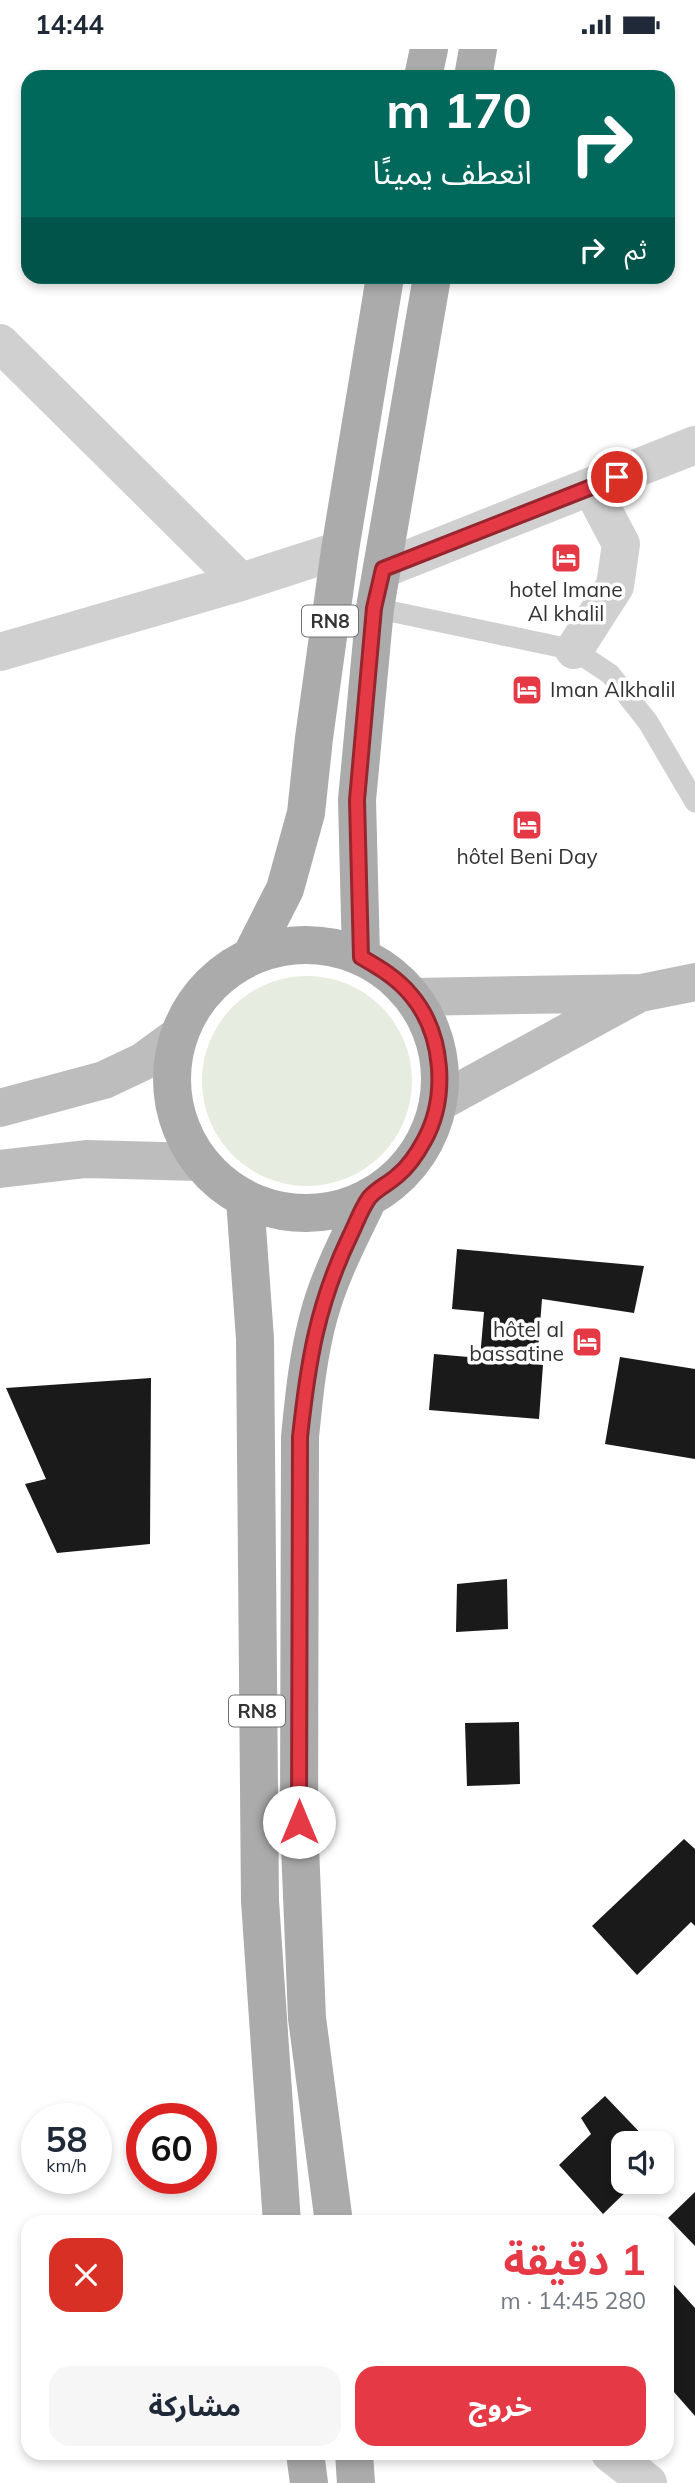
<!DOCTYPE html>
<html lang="ar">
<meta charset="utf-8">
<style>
:root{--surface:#fff;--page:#f6f6f7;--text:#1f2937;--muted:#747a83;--accent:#e63946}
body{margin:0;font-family:Mulish,"Noto Sans Arabic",sans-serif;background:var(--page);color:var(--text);direction:rtl;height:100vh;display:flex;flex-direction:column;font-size:26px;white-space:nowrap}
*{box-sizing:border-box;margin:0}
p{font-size:23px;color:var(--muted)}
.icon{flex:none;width:38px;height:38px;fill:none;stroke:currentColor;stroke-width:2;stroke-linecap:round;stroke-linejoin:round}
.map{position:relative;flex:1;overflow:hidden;direction:ltr}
.sheet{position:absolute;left:21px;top:2166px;width:653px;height:245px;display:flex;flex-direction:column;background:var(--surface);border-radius:21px;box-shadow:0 4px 10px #0003;direction:rtl}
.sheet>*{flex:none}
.hud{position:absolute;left:21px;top:21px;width:654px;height:214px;border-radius:21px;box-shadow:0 4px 10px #0003;direction:rtl;background:#00695c;color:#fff;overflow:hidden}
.fabs{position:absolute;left:611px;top:2082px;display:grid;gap:14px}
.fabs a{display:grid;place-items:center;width:63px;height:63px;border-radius:14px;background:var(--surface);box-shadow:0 4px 10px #0003;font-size:35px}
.speed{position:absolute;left:21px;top:2054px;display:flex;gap:14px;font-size:35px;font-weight:700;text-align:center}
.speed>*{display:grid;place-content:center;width:91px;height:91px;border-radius:50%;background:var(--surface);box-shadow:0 4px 10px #0003;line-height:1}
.speed small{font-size:18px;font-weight:400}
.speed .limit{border:10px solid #d22;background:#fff;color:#111}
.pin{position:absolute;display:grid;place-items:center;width:60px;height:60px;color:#fff;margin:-30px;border:4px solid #fff;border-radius:50%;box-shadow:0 2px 7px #0007}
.me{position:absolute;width:77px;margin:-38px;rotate:0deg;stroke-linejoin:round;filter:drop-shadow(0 0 5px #0008)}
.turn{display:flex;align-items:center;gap:24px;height:147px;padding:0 28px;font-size:32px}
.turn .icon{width:91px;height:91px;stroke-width:2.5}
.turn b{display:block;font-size:49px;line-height:60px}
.then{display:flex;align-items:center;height:66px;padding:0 28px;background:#0003;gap:14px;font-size:26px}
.round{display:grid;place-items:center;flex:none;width:74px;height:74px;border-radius:21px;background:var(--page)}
.head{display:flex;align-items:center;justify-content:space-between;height:119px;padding:0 28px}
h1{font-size:42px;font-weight:700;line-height:52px;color:var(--accent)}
.cta{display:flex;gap:14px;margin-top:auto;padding:14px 28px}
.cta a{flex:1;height:80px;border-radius:21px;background:var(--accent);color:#fff;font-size:28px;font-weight:700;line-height:80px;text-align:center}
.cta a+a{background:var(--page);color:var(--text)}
.status{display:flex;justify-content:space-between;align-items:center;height:49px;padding:0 35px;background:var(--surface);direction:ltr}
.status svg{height:19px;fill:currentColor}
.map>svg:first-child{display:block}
</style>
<div class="status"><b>14:44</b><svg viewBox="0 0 49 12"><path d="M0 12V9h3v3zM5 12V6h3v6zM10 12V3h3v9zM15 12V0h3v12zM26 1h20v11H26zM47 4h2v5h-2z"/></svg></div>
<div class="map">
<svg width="695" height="2434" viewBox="0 0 695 2434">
<rect width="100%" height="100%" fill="#fff"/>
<path fill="#e6ecdf" d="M202 1032a105 105 0 1 1 210 0a105 105 0 1 1-210 0Z"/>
<path fill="#1a1a1a" d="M457,1200L644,1217L634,1264L542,1250L537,1315L543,1316L539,1370L429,1361L434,1305L480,1309L484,1263L452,1260Z
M620,1308L695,1320V1410L605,1395Z
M151,1329L150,1495L57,1504L25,1435L46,1430L6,1339Z
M507,1530L508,1580L456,1583L457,1535Z
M519,1673L520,1735L467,1737L465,1674Z
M684,1790L695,1800V1877L691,1873L637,1926L592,1877Z
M605,2047L651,2095H623V2133H636L603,2165L559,2116L591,2085L581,2069Z
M695,2143V2197L668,2169Z
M667,2228L695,2259V2367L667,2335Z"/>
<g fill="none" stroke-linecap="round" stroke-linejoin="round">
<path stroke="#d0d0d0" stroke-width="21" d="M375,559L574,601L610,625L648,673L695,753"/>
<path stroke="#d0d0d0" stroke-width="38" d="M0,294L241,533
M383,520L695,396
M574,601L615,537L621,495L591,438
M0,603L241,533L340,501
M610,2404L648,2434"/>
<path stroke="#bdbdbd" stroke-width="38" d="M413,948L641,944L695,933
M438,1054L636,946
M0,1059L104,1031L142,1013L179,986
M0,1120L86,1110L200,1113"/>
<path stroke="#ababab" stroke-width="38" d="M423,28L429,0
M473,28L478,0
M172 1030a134 134 0 1 1 268 0a134 134 0 1 1-268 0Z
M251,907L285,840L306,764L314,689L340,501L385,228
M361,907L357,751L375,559L432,228
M245,1150L255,1290L260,1852L282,2174
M334,2174L307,1969L299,1773L300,1388C304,1347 308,1306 319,1266C330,1225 351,1186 369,1148
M305,2404L309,2434
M354,2404L356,2434"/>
</g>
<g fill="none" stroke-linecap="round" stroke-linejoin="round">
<g stroke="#96252e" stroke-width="18">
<path id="route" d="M299,1773L300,1388C308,1313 317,1256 350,1187C356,1175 361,1160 369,1149C376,1140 390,1134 398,1126C408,1118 418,1103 424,1092C448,1049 444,985 411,946C397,929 380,919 361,908L357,751L374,559L383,520L617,428"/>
</g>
<use href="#route" stroke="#e63946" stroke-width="12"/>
</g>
<defs>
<g id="hotel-square" transform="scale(1.575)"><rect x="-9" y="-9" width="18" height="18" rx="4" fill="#e63946" stroke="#fff"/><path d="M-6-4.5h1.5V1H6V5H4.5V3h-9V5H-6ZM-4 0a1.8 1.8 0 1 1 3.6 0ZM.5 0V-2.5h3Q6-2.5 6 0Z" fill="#fff"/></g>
</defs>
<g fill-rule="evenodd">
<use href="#hotel-square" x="566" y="509"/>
<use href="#hotel-square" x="527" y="641"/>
<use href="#hotel-square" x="527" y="776"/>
<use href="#hotel-square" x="587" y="1293"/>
</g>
<g text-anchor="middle" stroke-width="7" stroke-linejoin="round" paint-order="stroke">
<g fill="#fff" stroke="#707070" stroke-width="2">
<rect x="302" y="556.5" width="56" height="31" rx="5"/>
<rect x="229" y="1646.5" width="56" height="31" rx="5"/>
</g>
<g font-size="19" font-weight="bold" fill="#333">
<text x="330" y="579">RN8</text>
<text x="257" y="1669">RN8</text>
</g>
<g font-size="21" fill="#333" stroke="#fff">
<text x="566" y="548">hotel Imane<tspan x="566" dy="24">Al khalil</tspan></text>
<text x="550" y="648" text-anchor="start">Iman Alkhalil</text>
<text x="527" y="815">hôtel Beni Day</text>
<text x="564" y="1288" text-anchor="end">hôtel al<tspan x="564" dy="24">bassatine</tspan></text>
</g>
</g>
</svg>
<div class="fabs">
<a><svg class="icon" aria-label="sound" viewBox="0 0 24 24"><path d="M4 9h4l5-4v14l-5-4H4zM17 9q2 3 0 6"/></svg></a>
</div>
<div class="speed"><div>58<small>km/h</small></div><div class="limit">60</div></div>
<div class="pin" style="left:617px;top:428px;background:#d93025"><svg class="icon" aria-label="arrive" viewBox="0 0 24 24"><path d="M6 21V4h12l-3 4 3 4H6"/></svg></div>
<svg class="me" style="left:299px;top:1773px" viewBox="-20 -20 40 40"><circle r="19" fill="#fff"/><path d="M0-13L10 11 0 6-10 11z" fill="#e63946"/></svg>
<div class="hud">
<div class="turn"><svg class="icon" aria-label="right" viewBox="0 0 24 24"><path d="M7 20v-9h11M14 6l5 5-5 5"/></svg><div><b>170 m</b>انعطف يمينًا</div></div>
<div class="then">ثم<svg class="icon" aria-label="right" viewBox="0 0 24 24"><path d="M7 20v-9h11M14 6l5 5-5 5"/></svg></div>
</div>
<section class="sheet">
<div class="head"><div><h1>1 دقيقة</h1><p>280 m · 14:45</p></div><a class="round" style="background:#d93025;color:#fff"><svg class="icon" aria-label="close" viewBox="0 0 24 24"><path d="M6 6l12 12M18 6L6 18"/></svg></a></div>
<div class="cta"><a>خروج</a><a>مشاركة</a></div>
</section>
</div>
